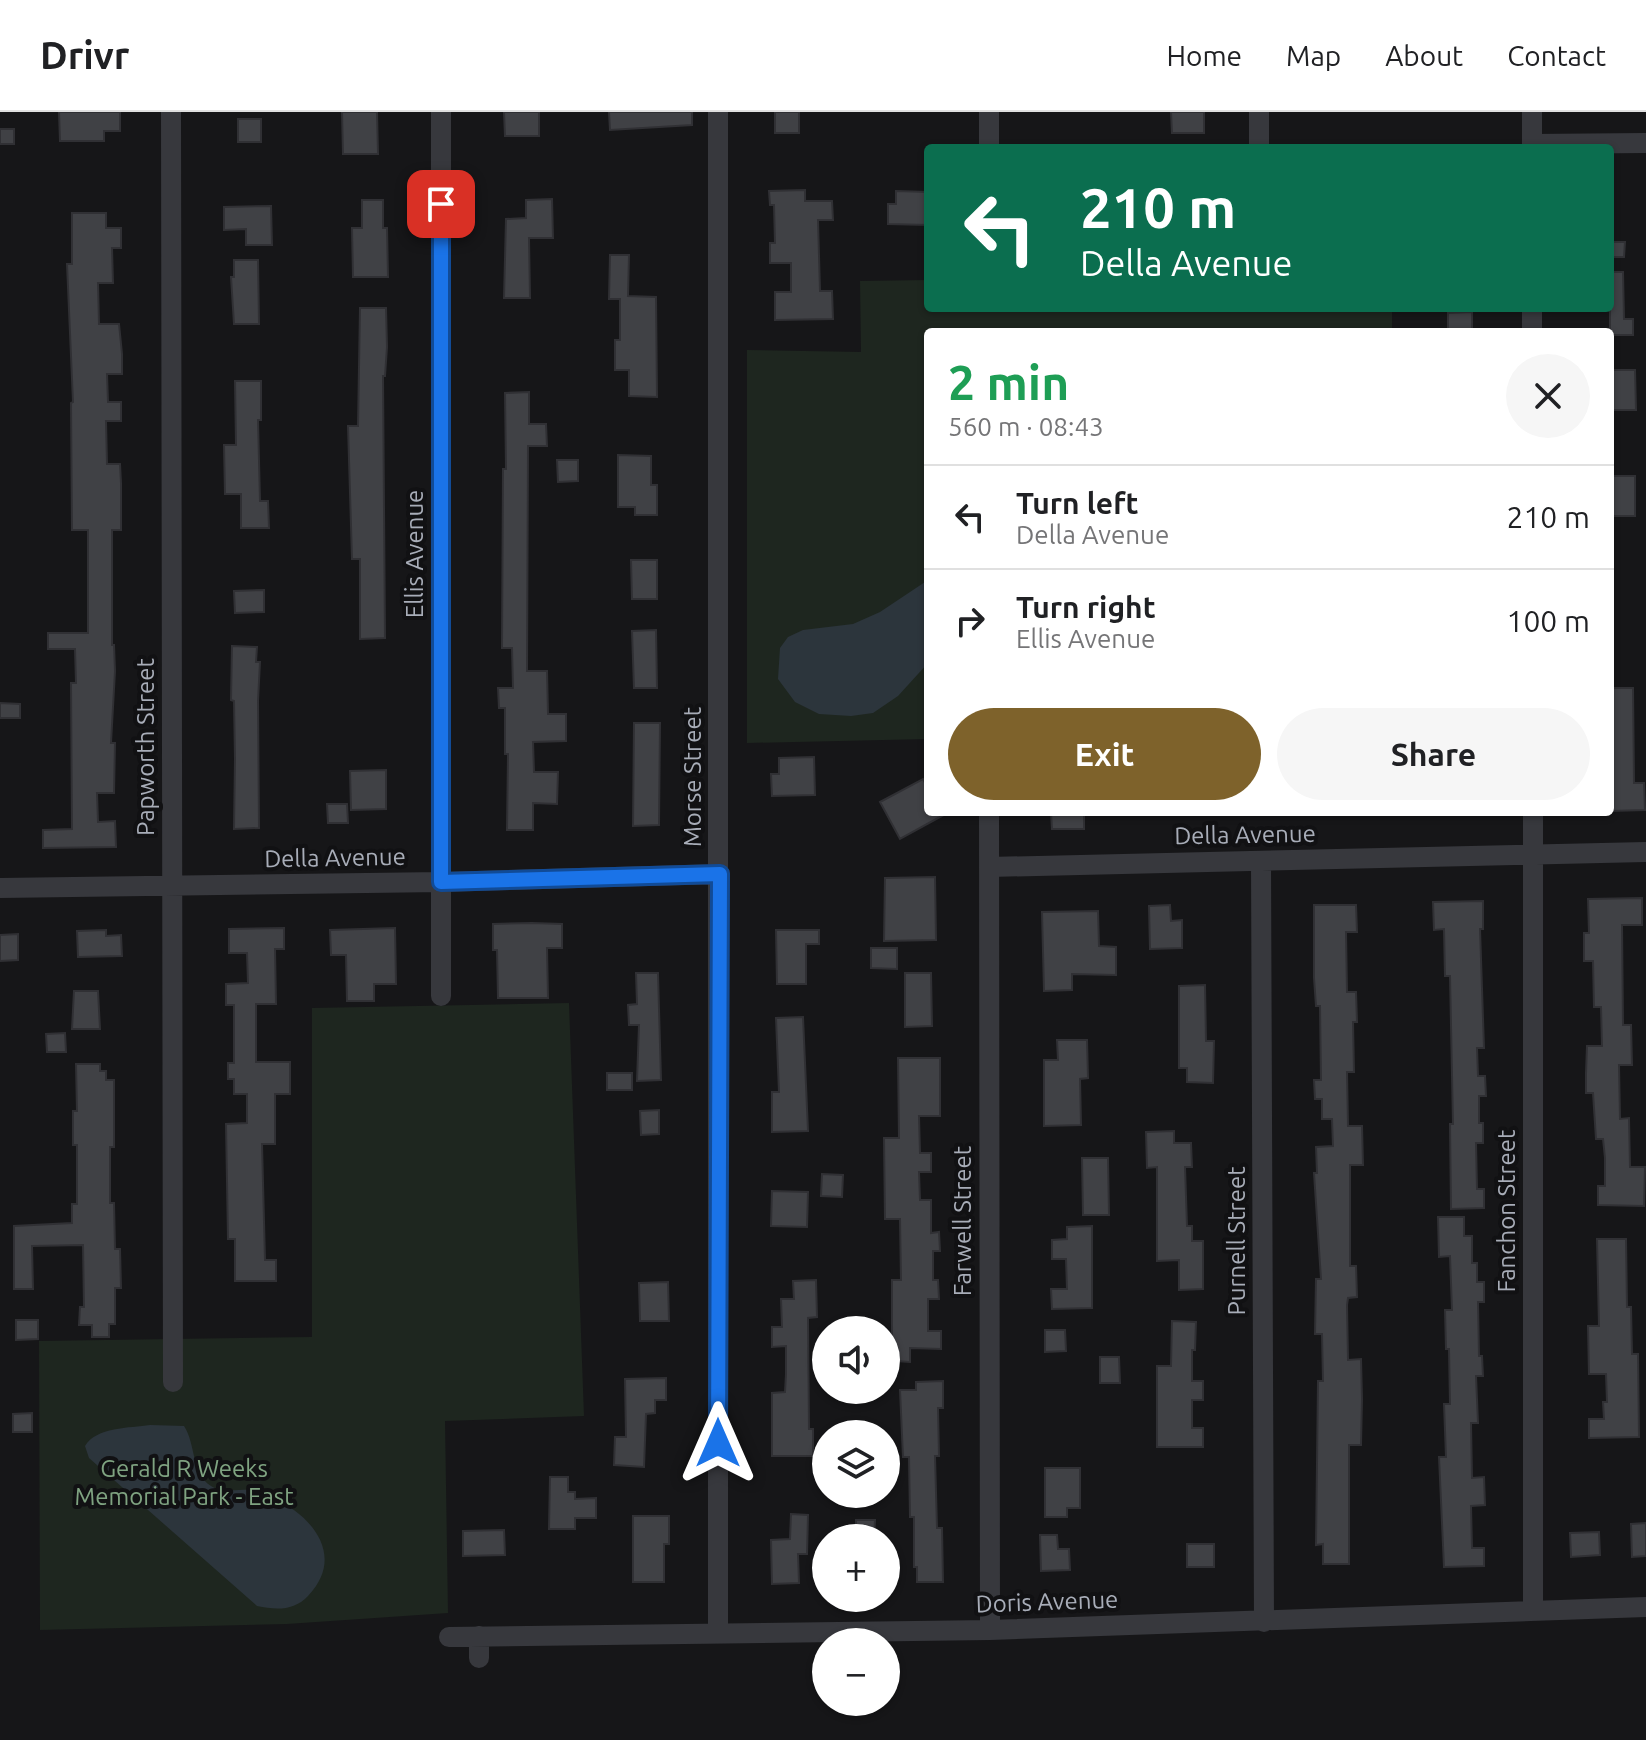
<!DOCTYPE html>
<meta charset="utf-8">
<style>
:root{--surface:#fff;--page:#f6f6f6;--text:#202124;--muted:#757577;--line:#e0e0e0;--accent:#7e622b}
body{margin:0;font-family:Ubuntu,sans-serif;background:var(--page);color:var(--text);height:100vh;display:flex;flex-direction:column;font-size:30px;white-space:nowrap}
*{box-sizing:border-box;margin:0}
p{font-size:26px;color:var(--muted)}
.icon{flex:none;width:44px;height:44px;fill:none;stroke:currentColor;stroke-width:2;stroke-linecap:round;stroke-linejoin:round}
.map{position:relative;flex:1;overflow:hidden}
.details{position:absolute;left:924px;top:216px;width:690px;height:488px;display:flex;flex-direction:column;background:var(--surface);border-radius:8px;box-shadow:0 2px 6px #0004}
.details>*{flex:none}
.hud{position:absolute;left:924px;top:32px;width:690px;height:168px;border-radius:8px;box-shadow:0 2px 6px #0004;background:#0b6e4f;color:#fff;overflow:hidden}
.fabs{position:absolute;left:812px;top:1204px;display:grid;gap:16px}
.fabs a{display:grid;place-items:center;width:88px;height:88px;border-radius:50%;background:var(--surface);box-shadow:0 2px 6px #0004;font-size:40px}
.pin{position:absolute;display:grid;place-items:center;width:68px;height:68px;color:#fff;margin:-34px;border-radius:16px;box-shadow:0 4px 12px #0006}
.me{position:absolute;width:88px;margin:-44px;rotate:0deg;stroke-linejoin:round;filter:drop-shadow(0 0 6px #0008)}
.turn{display:flex;align-items:center;gap:28px;height:168px;padding:0 24px;font-size:36px}
.turn .icon{width:104px;height:104px;stroke-width:2.5}
.turn b{display:block;font-size:56px;line-height:68px}
.round{display:grid;place-items:center;flex:none;width:84px;height:84px;border-radius:42px;background:var(--page)}
.summary{display:flex;align-items:center;justify-content:space-between;height:136px;padding:0 24px}
h1{font-size:48px;font-weight:600;line-height:60px;color:#1e9e55}
.primary-button{display:flex;gap:16px;margin-top:auto;padding:16px 24px}
.primary-button a{flex:1;height:92px;border-radius:48px;background:var(--accent);color:#fff;font-size:32px;font-weight:600;line-height:92px;text-align:center}
.primary-button a+a{background:var(--page);color:var(--text)}
ul{padding:0;list-style:none}
li{display:flex;align-items:center;gap:24px;height:104px;padding:0 24px;border-top:2px solid var(--line)}
li div{flex:1}
li b{display:block;font-size:30px}
li em{font-style:normal}
header{display:flex;align-items:center;gap:48px;box-sizing:border-box;height:112px;padding:0 40px;background:var(--surface);border-bottom:2px solid var(--line)}
header strong{font-size:38px}
nav{display:flex;gap:44px;margin-inline-start:auto;font-size:28px}
.map>svg:first-child{display:block}
</style>
<header>
<strong>Drivr</strong>
<nav><a>Home</a><a>Map</a><a>About</a><a>Contact</a></nav>
</header>
<div class="map">
<svg width="1646" height="1628" viewBox="0 0 1646 1628">
<rect width="100%" height="100%" fill="#161618"/>
<path fill="#1e261f" d="M928,168V196H1392V220H928V627L747,631V238L861,240L860,169Z
M569,891L584,1304L445,1309L448,1501L287,1512L40,1518L39,1229L312,1225V896Z"/>
<path fill="#2c353c" d="M928,468V551L898,584L873,601L851,604L819,602L795,590L778,567L780,536L788,525L803,518L853,512L880,500Z
M150,1313L184,1314C196,1332 191,1361 211,1374C225,1383 244,1375 259,1379C265,1380 271,1384 276,1387C314,1406 345,1445 308,1484C294,1499 276,1498 257,1494L89,1346L85,1334C96,1315 130,1316 150,1313Z"/>
<path fill="#404145" stroke="#303034" stroke-width="2" d="M59,0H120V19H104V29H60Z
M342,0H377L378,42H343Z
M504,0H539V24H505Z
M609,0H692V13L610,18Z
M775,0H799V21H775Z
M1171,0H1204V21H1172Z
M238,7H261V30H238Z
M0,17H14V32H0Z
M805,78V89H832L833,108H818L820,179H832L833,207L775,208V180H791V151H770V131H775L774,93H770L769,79Z
M896,79L928,80V113L888,112V92H896Z
M552,87L553,126H529L530,186H504L506,107L526,106V88Z
M362,88H383V116H387L388,165H353L352,116H362Z
M271,94L272,133H246V117L224,118V95Z
M72,101H106V116H121V136H112L113,171H98L99,212H119L122,242V262H107L108,290H121V309H106L107,352H120L121,371V418H112V533H114L115,559L111,631H115L114,681H97L98,710L115,709L116,735L43,736V718L72,717L71,571H76L75,537H48V521H88V418H72L71,291L73,290L67,152H72Z
M1610,130H1625L1624,145H1610Z
M610,143H629L628,184L656,185L657,285L629,284V258H615V228H620V187H609Z
M234,148H258L259,212H234L231,165H234Z
M1610,160H1623L1624,207H1633V223H1610Z
M360,196H386L387,235L385,264H383L385,526L360,527V447H352L348,314H358Z
M1472,200V220H1448V201Z
M1611,258H1635L1636,298H1611Z
M235,269H261V308H258L260,389H268L269,416H241V382H225L224,333H236Z
M529,280V312H546L547,334H528L527,559H547L548,602H566V629L533,630L534,660H558L557,692L533,691V718H507L508,642H505V596H499L498,576H513L512,536H502L503,357H506L505,281Z
M618,343L651,344V373H657V403H635V395H618Z
M557,348H578V369L558,370Z
M1611,364H1635V404H1611Z
M631,448H657V487H632Z
M264,478V500L235,501L234,479Z
M656,518L657,576H634L632,519Z
M232,534L257,535L256,550H260L258,589L259,716L234,717L235,647L234,589L231,588Z
M1610,576H1633L1634,671H1644L1645,698L1610,699Z
M0,591L20,592V606H0Z
M634,611H660L659,713L633,714Z
M814,645L815,683L772,684L771,662H779V646Z
M386,658V697L351,698L350,659Z
M923,667L928,676V700H949L900,727L880,690Z
M327,692H347L348,711H328Z
M1051,700H1084V717H1052Z
M935,765L936,828L884,829L885,766Z
M1642,786V813H1622L1623,913H1631L1632,953H1619L1620,1007L1629,1006L1630,1055H1645L1644,1094L1598,1093V1074H1605V1046L1603,1027H1596L1593,981H1586V961L1587,934H1602L1601,895H1594L1593,849H1584V821H1589L1588,787Z
M1483,789V817H1480L1484,936H1477L1478,964H1485L1486,984H1479V1011H1483V1031H1476L1477,1077H1484V1096L1451,1097L1450,1012H1453L1450,864H1445L1444,817L1434,818L1433,790Z
M1170,793L1171,809L1182,808V836L1150,837L1149,794Z
M1314,793H1356L1357,820H1346L1347,880H1356L1357,910H1353L1354,960H1347L1348,1014H1362L1363,1053H1350V1154H1356L1357,1185L1348,1186L1347,1193L1348,1248L1361,1247L1362,1287L1361,1333H1349V1452H1323V1432L1316,1433L1318,1269H1323L1322,1222H1315L1316,1167H1321L1314,1061H1317L1316,1035L1333,1034L1332,1007H1322V987H1315L1314,968H1321L1320,894H1316L1314,866Z
M1098,799L1099,834L1116,835V863L1072,862V878L1044,879L1042,800Z
M532,811L562,812V836H547L548,886H498L497,838H493V812Z
M284,816V837H275L276,892H256V950H290V982H275V1032H262L265,1148H276V1169H235V1127H228L226,1012L247,1011V982H234V967H228V951H234V893H226V872L248,871L247,841H229V817Z
M395,816L396,872H374V889H347L346,843H331L330,818Z
M106,818V824L121,823L122,844L78,845L77,819Z
M776,818H819V832H806V872H777Z
M18,822V848L0,849V823Z
M871,836H897V857L871,856Z
M636,861H658L661,968L637,969L639,913H629L628,893L637,892Z
M905,861H931L932,914L905,915Z
M1205,873L1206,929H1214L1213,971L1187,970V956H1179V874Z
M74,879H98L100,917H72Z
M803,905L808,1019L772,1020V980H779L776,906Z
M65,921L66,940H47L46,922Z
M1057,928H1087L1088,966L1080,967L1081,1013L1044,1014V948H1058Z
M898,946H940V1004H919L920,1041H931V1060H919L920,1088H931V1121L939,1120L940,1139H933V1168H938L939,1187H928V1219H941V1237L910,1236V1250L896,1249V1235H892V1168H901L900,1107H885L884,1026H899Z
M76,952H100V959H106V968H114V1035H110V1091H114L115,1137H120L121,1176H115V1212H109V1225H92V1213H79L80,1195H84L83,1133L32,1134L33,1177H14V1114L72,1111V1092H77V1033H73V999H77Z
M607,961H632V978H607Z
M659,998V1022L641,1023L640,999Z
M1174,1019V1031H1191L1192,1055H1185L1187,1114H1192V1129H1203V1177L1179,1178V1148L1157,1149V1055L1147,1056L1146,1020Z
M1082,1046H1108L1109,1103H1083Z
M822,1062L843,1063L842,1085L821,1084Z
M772,1079L808,1080L807,1115L771,1114Z
M1438,1105H1464V1124H1472V1151H1477V1170H1484V1190H1478L1479,1244H1482L1483,1264H1476L1478,1311H1471L1472,1366L1484,1365L1485,1393L1471,1394L1472,1436H1484V1454L1444,1455L1439,1345H1446L1444,1292H1450L1449,1237H1446L1445,1198H1452L1450,1144L1439,1145Z
M1092,1114V1196L1052,1197L1051,1177H1067L1066,1147H1052V1128L1067,1127V1115Z
M1597,1127H1626L1627,1195H1631L1632,1242H1638L1639,1325L1589,1326V1307H1604L1603,1290H1607L1606,1262H1589L1588,1214H1599Z
M816,1168L817,1205L808,1206L809,1317H813V1344H772V1281L785,1280L786,1262V1234L772,1235V1215H782L781,1187H794L793,1169Z
M668,1170L669,1209H640L639,1171Z
M16,1208H38V1227L16,1228Z
M1172,1209L1196,1210L1195,1238H1192V1269H1203V1288H1192V1316H1203V1335H1157V1254H1171Z
M1045,1218H1065L1066,1239L1045,1240Z
M1100,1245H1119L1120,1271H1100Z
M666,1266V1288H655V1301L646,1302L644,1355L614,1353L615,1325H626L625,1267Z
M943,1269V1296H938L939,1344H935L937,1416H942L943,1470H917V1455H914V1405H910L909,1345H903L900,1278H916V1270Z
M32,1301V1320H13V1302Z
M1045,1356H1080V1396H1067V1405H1045Z
M550,1365H568V1380H575V1387L596,1386V1406H575V1417H549Z
M791,1402L808,1403L807,1442H798L799,1471L772,1472L771,1428L790,1427Z
M633,1404H669V1432H664V1470H633Z
M856,1408H875L874,1426H856Z
M1646,1411V1444L1632,1445L1631,1412Z
M504,1418L505,1443L463,1444V1419Z
M1599,1420L1600,1443L1571,1445L1570,1421Z
M1040,1423H1057L1058,1437H1069L1070,1458L1041,1459Z
M1187,1432H1214V1455H1187Z"/>
<g fill="none" stroke-linecap="round" stroke-linejoin="round">
<path stroke="#37383d" stroke-width="20" d="M171,0L173,1270
M718,0V1521
M989,0V36
M1259,0V36
M1532,0V36
M1532,32L1646,31
M1532,196V220
M989,700L990,1518
M1533,700V1499
M1261,749L1264,1510
M989,755L1646,740
M0,776L441,770L720,762
M441,884V0
M479,1524V1546
M449,1525L990,1518L1646,1495"/>
</g>
<g fill="none" stroke-linecap="round" stroke-linejoin="round">
<g stroke="#114b97" stroke-width="20">
<path id="route" d="M441,92V770L720,762L718,1331"/>
</g>
<use href="#route" stroke="#1a73e8" stroke-width="14"/>
</g>
<g text-anchor="middle" stroke-width="8" stroke-linejoin="round" paint-order="stroke">
<g font-size="24" fill="#a8adb8" stroke="#111113">
<text transform="translate(415 442) rotate(-90)" y="8">Ellis Avenue</text>
<text transform="translate(146 635) rotate(-90)" y="8">Papworth Street</text>
<text transform="translate(693 665) rotate(-90)" y="8">Morse Street</text>
<text transform="translate(1245 723) rotate(-1)" y="8">Della Avenue</text>
<text transform="translate(335 746) rotate(-1)" y="8">Della Avenue</text>
<text transform="translate(1507 1099) rotate(-90)" y="8">Fanchon Street</text>
<text transform="translate(963 1109) rotate(-90)" y="8">Farwell Street</text>
<text transform="translate(1237 1129) rotate(-90)" y="8">Purnell Street</text>
<text transform="translate(1047 1490) rotate(-2)" y="8">Doris Avenue</text>
</g>
<g font-size="24" fill="#7fa381" stroke="#111113">
<text x="184" y="1365">Gerald R Weeks<tspan x="184" dy="28">Memorial Park - East</tspan></text>
</g>
</g>
</svg>
<div class="fabs">
<a><svg class="icon" aria-label="sound" viewBox="0 0 24 24"><path d="M4 9h4l5-4v14l-5-4H4zM17 9q2 3 0 6"/></svg></a>
<a><svg class="icon" aria-label="layers" viewBox="0 0 24 24"><path d="M12 4l9 5-9 5-9-5zM3 14l9 5 9-5"/></svg></a>
<a>+</a>
<a>−</a>
</div>
<div class="pin" style="left:441px;top:92px;background:#d93025"><svg class="icon" aria-label="arrive" viewBox="0 0 24 24"><path d="M6 21V4h12l-3 4 3 4H6"/></svg></div>
<svg class="me" style="left:718px;top:1331px" viewBox="-20 -20 40 40"><path d="M0-17L14 15 0 8-14 15z" fill="#1a73e8" stroke="#fff" stroke-width="4"/></svg>
<div class="hud">
<div class="turn"><svg class="icon" aria-label="left" viewBox="0 0 24 24"><path d="M17 20v-9H6M10 6l-5 5 5 5"/></svg><div><b>210 m</b>Della Avenue</div></div>
</div>
<section class="details">
<div class="summary"><div><h1>2 min</h1><p>560 m · 08:43</p></div><a class="round"><svg class="icon" aria-label="close" viewBox="0 0 24 24"><path d="M6 6l12 12M18 6L6 18"/></svg></a></div>
<ul>
<li><svg class="icon" aria-label="left" viewBox="0 0 24 24"><path d="M17 20v-9H6M10 6l-5 5 5 5"/></svg><div><b>Turn left</b><p>Della Avenue</p></div><em>210 m</em></li>
<li><svg class="icon" aria-label="right" viewBox="0 0 24 24"><path d="M7 20v-9h11M14 6l5 5-5 5"/></svg><div><b>Turn right</b><p>Ellis Avenue</p></div><em>100 m</em></li>
</ul>
<div class="primary-button"><a>Exit</a><a>Share</a></div>
</section>
</div>
